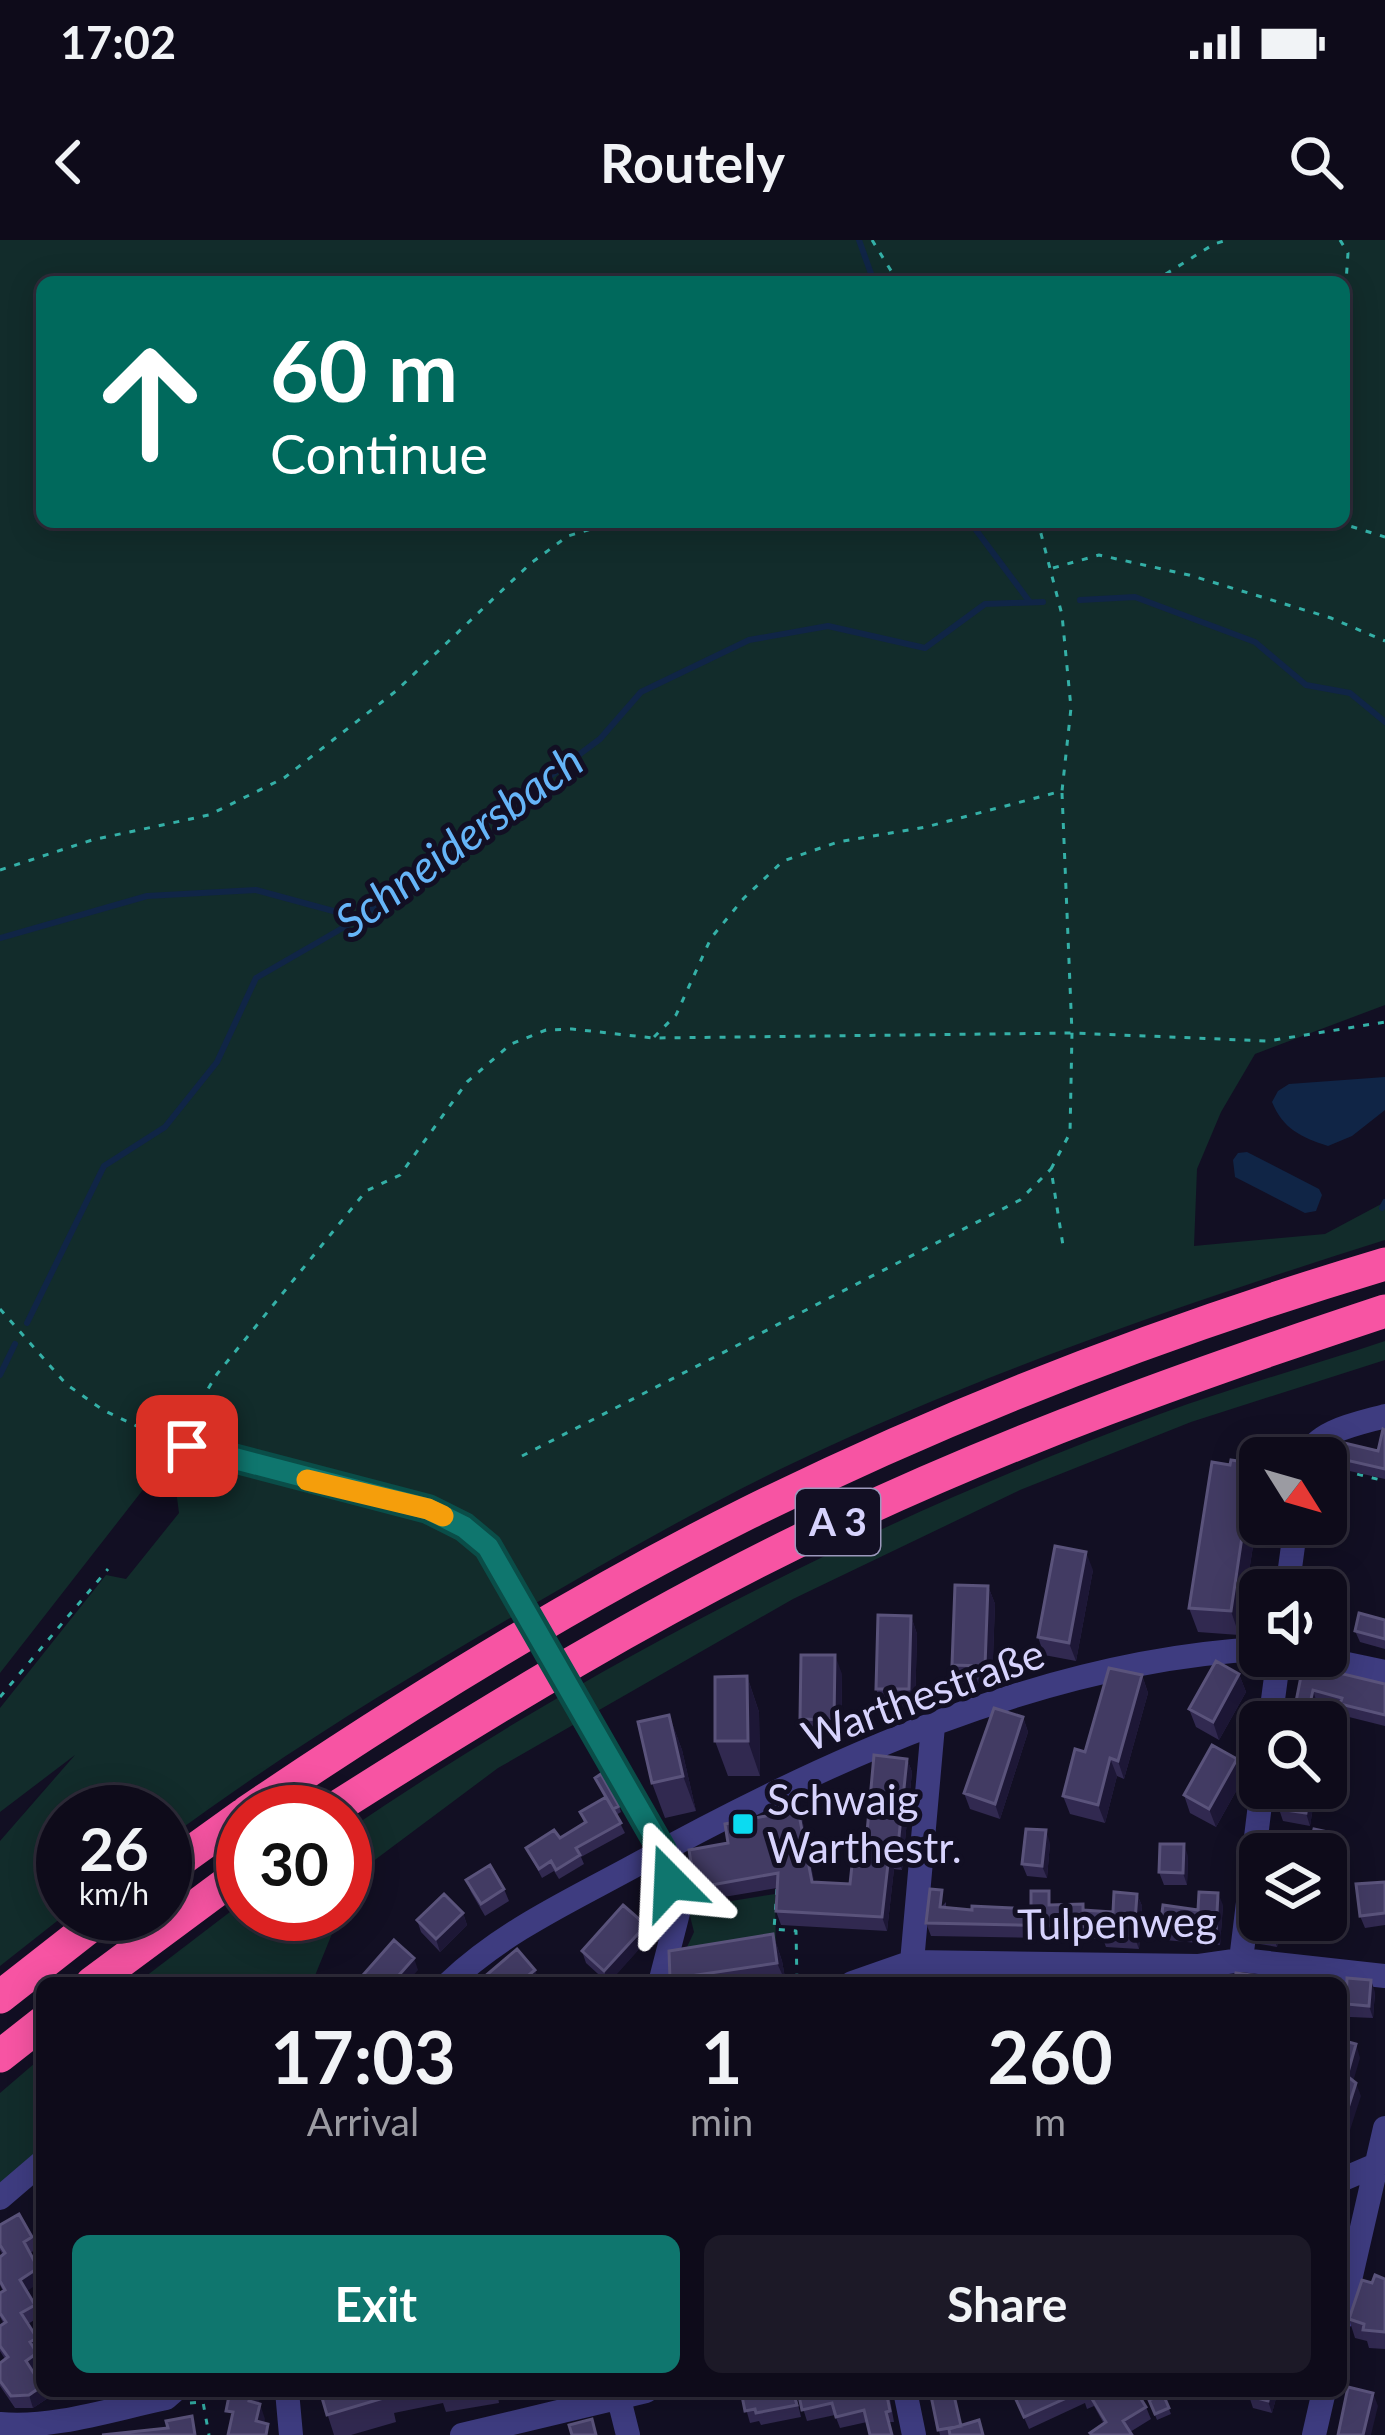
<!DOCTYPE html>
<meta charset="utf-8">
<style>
:root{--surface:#0e0b1a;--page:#1c1927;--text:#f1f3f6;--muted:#9b9ba2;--line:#2e2b39;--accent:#0f766e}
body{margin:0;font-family:Lato,sans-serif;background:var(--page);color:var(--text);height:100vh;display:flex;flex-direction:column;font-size:45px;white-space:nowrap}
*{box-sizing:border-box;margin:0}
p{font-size:39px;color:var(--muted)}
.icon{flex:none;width:66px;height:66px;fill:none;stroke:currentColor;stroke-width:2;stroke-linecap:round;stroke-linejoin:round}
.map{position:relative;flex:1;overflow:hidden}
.side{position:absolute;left:36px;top:1737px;width:1311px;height:420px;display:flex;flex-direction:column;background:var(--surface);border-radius:18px;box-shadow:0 6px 30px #0003,0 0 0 3px var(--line)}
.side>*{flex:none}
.hud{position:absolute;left:36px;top:36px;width:1314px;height:252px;border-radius:18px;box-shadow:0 6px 30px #0003,0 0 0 3px var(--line);background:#00695c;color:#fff;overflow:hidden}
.needle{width:78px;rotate:127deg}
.buttons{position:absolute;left:1239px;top:1197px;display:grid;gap:24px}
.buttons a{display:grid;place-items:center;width:108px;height:108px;border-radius:18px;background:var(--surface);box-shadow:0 6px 30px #0003,0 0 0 3px var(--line);font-size:60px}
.speed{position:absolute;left:36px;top:1545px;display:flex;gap:24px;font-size:60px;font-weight:700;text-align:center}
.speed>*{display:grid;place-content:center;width:156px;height:156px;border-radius:50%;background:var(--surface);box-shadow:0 6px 30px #0003,0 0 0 3px var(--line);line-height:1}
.speed small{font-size:30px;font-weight:400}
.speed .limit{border:18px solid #d22;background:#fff;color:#111}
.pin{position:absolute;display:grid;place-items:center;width:102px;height:102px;color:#fff;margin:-51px;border-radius:24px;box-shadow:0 6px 18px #0006}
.me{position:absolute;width:132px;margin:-66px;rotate:339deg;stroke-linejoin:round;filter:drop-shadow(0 0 9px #0008)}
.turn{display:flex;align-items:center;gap:42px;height:252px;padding:0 36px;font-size:54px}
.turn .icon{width:156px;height:156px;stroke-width:2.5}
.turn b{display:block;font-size:84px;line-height:102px}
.eta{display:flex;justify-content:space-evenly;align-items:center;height:204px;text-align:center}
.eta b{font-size:72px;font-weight:700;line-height:84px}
.button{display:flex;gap:24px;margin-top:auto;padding:24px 36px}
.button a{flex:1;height:138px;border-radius:18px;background:var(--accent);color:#fff;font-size:48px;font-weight:700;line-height:138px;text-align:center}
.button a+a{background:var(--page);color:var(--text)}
.status{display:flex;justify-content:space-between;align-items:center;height:84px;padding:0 60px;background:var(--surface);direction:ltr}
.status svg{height:33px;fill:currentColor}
header{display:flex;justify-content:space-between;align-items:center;height:156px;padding:0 36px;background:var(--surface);font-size:54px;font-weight:700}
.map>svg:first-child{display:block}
</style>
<div class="status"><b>17:02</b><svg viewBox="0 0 49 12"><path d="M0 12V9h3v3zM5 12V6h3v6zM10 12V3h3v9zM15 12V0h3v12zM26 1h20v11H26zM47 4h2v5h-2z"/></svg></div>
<header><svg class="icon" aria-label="back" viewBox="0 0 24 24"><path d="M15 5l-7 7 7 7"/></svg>Routely<svg class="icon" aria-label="search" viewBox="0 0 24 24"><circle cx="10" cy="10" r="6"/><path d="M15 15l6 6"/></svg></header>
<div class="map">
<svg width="1385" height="2195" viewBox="0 0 1385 2195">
<rect width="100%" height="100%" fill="#120f23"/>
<path fill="#122c2b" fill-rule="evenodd" d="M0,0H1385V765L1255,814L1221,872L1197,929L1194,1006L1325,994L1385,962V1000C1183,1064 981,1133 789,1225C696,1270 606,1322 517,1374C397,1444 277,1517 165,1601V1572H63V1674H66L0,1726V1601L75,1515L0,1572V1468L106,1335L126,1339L179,1273L176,1250L182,1237L220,1222L230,1208L213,1199L176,1168L155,1181L163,1224L0,1433ZM42,42H1344V282H42Z
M1385,1101V1120L1191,1182L1020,1250L793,1359L498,1528L356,1634L345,1661V1592C596,1421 875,1279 1160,1174C1234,1147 1310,1126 1385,1101Z
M775,1654L776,1717L675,1733L694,1692L688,1668Z
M243,1662V1674H340L312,1743H137Z
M42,1817V1914L0,1948V1853Z"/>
<path fill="#102546" d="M1385,837V870L1352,896L1328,906C1301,897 1283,889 1272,862L1278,851L1289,844Z
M1247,912L1319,949L1322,955L1316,971L1305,973L1235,937L1233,920L1238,913Z"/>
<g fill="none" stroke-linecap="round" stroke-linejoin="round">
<path stroke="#102546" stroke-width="6" d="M859,0L874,42
M970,282L1029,361
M1080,360L1135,357L1255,402L1306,445L1350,453L1385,482
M0,698L147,656L256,650L359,678
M1382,968L1385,962
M27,1083L104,926L165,887L217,822L256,738L360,678L600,499L641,452L749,400L828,386L925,408L985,364L1043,362
M0,1135L15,1104"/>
<path stroke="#34b0a7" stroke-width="3" stroke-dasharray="6 9" stroke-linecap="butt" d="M872,0L898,42
M1340,0L1348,13L1344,72
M1153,42L1214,4L1227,0
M1337,282L1385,297
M1053,328L1099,315L1189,335L1331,378L1385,401
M1062,553L1072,793L1070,893L1051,929L1064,1012
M0,630L92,600L209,575L284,538L396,451L531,323L568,296L615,282
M654,797L676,775L711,698L744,658L783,621L838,602L926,587L1062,551L1071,468L1062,375L1038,282
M0,1069L66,1144L103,1170L168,1201
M185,1187L217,1134L366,951L400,935L467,842L511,804L546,790L572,789L653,798L1072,793L1268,801L1385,782
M522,1216L1020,960L1051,929
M1328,1227L1385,1241
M0,1457L108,1329
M777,1649L774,1689L796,1691L797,1743
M190,2163L203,2162L209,2195"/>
<path stroke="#3e3c80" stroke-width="24" d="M186,1206L428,1269L464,1287L488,1307L662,1610L678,1673L660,1743
M1305,1218C1318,1190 1357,1184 1385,1176
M1287,1350L1296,1284
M1309,1416L1385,1432
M1270,1482L1276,1437L1283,1416
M1241,1720L1262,1548
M912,1722L933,1486
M449,1743C502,1692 570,1661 634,1626C822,1522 1042,1421 1260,1409
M852,1743L912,1722L1199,1726L1241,1720L1385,1736
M1341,1940L1383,1922
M0,1958L42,1922
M1341,2079L1385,1888
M287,2151L291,2195
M617,2151L628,2195
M905,2151L914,2195
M0,2184C53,2189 113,2169 166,2158L174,2151
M462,2195L646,2151
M1314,2195L1324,2151"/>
<path stroke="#f754a3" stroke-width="33" d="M247,1572C408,1463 574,1360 748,1273C952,1172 1168,1089 1385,1024
M329,1572C493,1468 658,1367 834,1284C1013,1199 1198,1133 1385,1071
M165,1631L243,1575
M92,1743L243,1631
M0,1757L106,1674
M0,1816L42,1783"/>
</g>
<path fill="#312950" d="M1385,1190V1239L1332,1227L1328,1216L1378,1211Z
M1253,1223L1260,1241V1262L1239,1395L1198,1392L1189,1368L1230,1225Z
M1093,1330L1076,1421L1044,1415L1038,1397Z
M988,1346L995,1364L992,1444L959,1443L952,1425Z
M911,1376L917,1394L915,1468L883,1467L876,1449Z
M1385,1380V1409L1360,1402L1355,1391Z
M1323,1425L1324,1430L1385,1444V1486L1345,1476L1342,1469L1317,1463L1313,1482H1292Z
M842,1434L841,1498L807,1497L800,1479Z
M1239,1434L1246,1452L1219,1500L1196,1487L1189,1469Z
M1142,1435L1148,1453L1124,1539L1117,1536L1105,1583L1070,1574L1063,1556L1085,1512Z
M747,1436L759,1472L760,1536H728L715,1501Z
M669,1475L682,1510L696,1571L665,1578L652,1543Z
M1023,1477L1028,1492L1000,1579L970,1569L964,1553Z
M907,1519L912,1532L902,1630L894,1629L887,1691L781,1685L776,1671L777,1648L700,1661L695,1648L728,1603L781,1573H801L814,1642L850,1644L864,1626Z
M1244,1537L1216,1587L1190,1573L1184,1555Z
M595,1538L619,1566L621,1572L616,1575L625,1593L581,1617L584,1624L559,1639L554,1631L542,1638L526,1608L560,1598L584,1583L580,1572L605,1558Z
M1289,1548H1316L1310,1586L1283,1581L1279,1569Z
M1050,1603L1047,1638L1027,1636L1022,1624Z
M1188,1616L1187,1645H1164L1159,1632Z
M466,1640L504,1649L509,1661L485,1676L471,1652Z
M1385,1642V1685L1365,1688L1360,1676Z
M1137,1654L1142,1666L1139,1709L1106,1707L1103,1699L931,1696L926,1683L946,1662V1667L972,1670L1031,1669L1053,1665L1083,1664L1085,1670L1113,1672Z
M1223,1665L1220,1705L1165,1700L1160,1688L1198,1670Z
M1258,1670L1321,1680L1320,1694H1280L1277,1707L1260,1704L1255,1692Z
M463,1673L467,1685L440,1712L421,1692L417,1680Z
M646,1685L650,1697L608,1743L586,1723L582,1711Z
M773,1694L782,1721L786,1743H672L670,1739Z
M1375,1752L1373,1778L1350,1777L1346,1764Z
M0,1985L32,1997L37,2009L30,2013L26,2051L39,2077L28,2084L42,2110L37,2113L42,2125L33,2131L42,2151H45L48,2158L33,2168H15L0,2146V2123L5,2119L0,2111V2086L4,2084L0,2077V2053L3,2051L0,2045V2017L3,2015L0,2010Z
M1385,2039V2109L1369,2108L1367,2101L1355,2098L1349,2079L1372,2043Z
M320,2151H497L499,2163L446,2172L443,2163L394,2173L396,2182L351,2195H334Z
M741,2151H795L801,2177L761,2185L759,2181L750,2183Z
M930,2151L962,2185L984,2195H940Z
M1109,2151L1111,2156L1146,2167L1151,2179L1130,2192L1104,2184L1094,2166L1087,2169L1085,2163L1029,2189L1013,2153Z
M1278,2151L1272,2173L1253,2168L1249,2156Z
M889,2154L894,2182H867L840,2188L835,2175L807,2181L799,2156Z
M1163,2154L1171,2174L1157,2180L1149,2160Z"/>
<path fill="#1d1736" d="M1253,1223L1260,1241V1262L1239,1395L1231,1371Z
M1086,1312L1093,1330L1076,1421L1069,1403Z
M988,1346L995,1364L992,1444L985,1426Z
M911,1376L917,1394L915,1468L909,1449Z
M835,1415L842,1434L841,1498L834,1480Z
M1239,1434L1246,1452L1219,1500L1213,1482Z
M1142,1435L1148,1453L1124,1539L1118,1521Z
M747,1436L759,1472L760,1536L748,1501Z
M1313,1450L1317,1463L1313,1482H1306Z
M669,1475L682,1510L696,1571L683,1536Z
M1023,1477L1028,1492L1000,1579L995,1564Z
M1110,1518L1117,1536L1105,1583L1098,1565Z
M907,1519L912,1532L902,1630L897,1616Z
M1237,1519L1244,1537L1216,1587L1209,1569Z
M1310,1548H1316L1310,1586L1306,1573Z
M796,1559L801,1573L817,1656L812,1642Z
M1046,1590L1050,1603L1047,1638L1042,1626Z
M1332,1593L1337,1605L1331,1631L1326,1619Z
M1184,1604L1188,1616L1187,1645L1183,1633Z
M889,1615L894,1629L887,1691L882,1677Z
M1218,1653L1223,1665L1220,1705L1216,1693Z
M1137,1654L1142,1666L1139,1709L1134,1696Z
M463,1673L467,1685L440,1712L436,1699Z
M1275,1682L1280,1694L1277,1707L1273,1695Z
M646,1685L650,1697L609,1743L604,1731Z
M773,1694L782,1721L786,1743L777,1723Z
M414,1718L418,1730L407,1743H392Z
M535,1730L540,1743H519Z
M1371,1740L1375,1752L1373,1778L1369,1766Z
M1356,1804L1360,1818L1351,1849L1347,1836Z
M1356,1843L1361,1856L1341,1918V1890Z
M38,2028L42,2041L24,2053L20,2040Z
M37,2098L42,2110L35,2114L30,2102Z
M37,2113L42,2125L31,2133L26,2121Z
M42,2146V2151H45L48,2158L33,2168L29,2155Z
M252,2151H262L255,2177L249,2161Z
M1270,2151H1278L1272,2173L1268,2161Z
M1373,2153L1378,2166L1371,2195H1363Z
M260,2164L265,2179L261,2195L256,2181Z"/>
<path fill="#423b63" stroke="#5a537b" stroke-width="3" d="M1383,1189L1385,1190V1229L1328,1216L1332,1200L1378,1211Z
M1231,1220L1253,1223L1231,1371L1189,1368L1212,1222L1230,1225Z
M1055,1306L1086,1312L1069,1403L1038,1397Z
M955,1345L988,1346L985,1426L952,1425Z
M1359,1373L1385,1380V1399L1355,1391Z
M878,1375L911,1376L909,1449H876Z
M801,1415H835L834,1480L800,1479Z
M1216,1421L1239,1434L1213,1482L1189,1469Z
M1304,1421L1323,1425L1322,1429L1385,1444V1475L1340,1464L1342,1458L1313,1450L1306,1482H1292Z
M1109,1428L1142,1435L1118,1521L1110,1518L1098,1565L1063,1556L1075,1509L1085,1512Z
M747,1436L748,1501H715V1437Z
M994,1468L1023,1477L995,1564L964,1553Z
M669,1475L683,1536L652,1543L638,1482Z
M1212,1505L1237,1519L1209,1569L1184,1555Z
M874,1515L907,1519L897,1616L889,1615L882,1677L776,1671L778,1633L695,1648L689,1610L728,1603L725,1584L781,1573L779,1562L796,1559L812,1642L850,1644L852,1625L864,1626Z
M601,1534L619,1566L613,1569L595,1538Z
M1289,1548H1310L1306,1573L1279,1569L1282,1549L1289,1550Z
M606,1557L621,1583L576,1608L580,1615L556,1630L551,1621L539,1629L526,1608L554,1590L560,1598L586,1582L580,1572Z
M1026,1589L1046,1590L1042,1626L1022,1624Z
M1314,1589L1332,1593L1326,1619V1614H1308Z
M1160,1604H1184L1183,1633L1159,1632Z
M490,1625L504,1649L481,1664L466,1640Z
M1385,1642V1673L1360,1676L1356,1644Z
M930,1649L942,1650L940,1667L972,1670V1666L1031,1669V1651H1049V1665L1083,1664V1670L1113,1672L1114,1652L1137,1654L1134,1696L1102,1695L1103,1687L926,1683Z
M1199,1652L1218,1653L1216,1693L1160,1688L1163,1665L1198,1670Z
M444,1654L463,1673L436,1699L417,1680Z
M623,1665L646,1685L604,1731L582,1711Z
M1258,1670H1260V1680H1316V1682H1275L1273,1695L1255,1692Z
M773,1694L777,1723L670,1739L669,1711Z
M394,1700L414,1718L392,1743H356Z
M517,1709L535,1730L519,1743H477Z
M1236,1733L1259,1736L1258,1743H1234Z
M1347,1738L1371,1740L1369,1766L1346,1764Z
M1131,1742V1743H1012Z
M1341,1800L1356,1804L1347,1836L1356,1843L1341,1890Z
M19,1974L32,1997L24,2002L38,2028L20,2040L35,2065L21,2073L37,2098L30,2102L37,2113L26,2121L42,2146L29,2155L11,2156L0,2141V2123L8,2117L0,2106V2086L6,2082L0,2073V2053L5,2050L0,2041V2017L5,2013L0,2005V1985Z
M1375,2035L1385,2039V2092L1363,2090L1364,2084L1349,2079L1362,2040L1372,2043Z
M1348,2147L1373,2153L1363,2195H1338Z
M230,2151H252L249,2161L260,2164L256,2181L268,2184L266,2195H228L233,2172L226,2171Z
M320,2151H385L387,2157L327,2175Z
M741,2151H793L797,2165L756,2173L755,2169L745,2171Z
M822,2151H886L890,2171L886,2172L892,2195H870L864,2170L836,2177L832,2163L802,2170L799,2156Z
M930,2151H953L961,2186L938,2190Z
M1018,2151H1109L1111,2156L1119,2151H1136L1146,2167L1123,2181L1132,2195H1092L1090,2193L1106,2182L1089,2154L1082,2157L1080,2152L1024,2177L1013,2153Z
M1250,2151H1270L1268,2161L1249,2156Z
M1163,2154L1169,2168L1155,2174L1149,2160Z
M192,2176L195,2195H102L168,2188L166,2181Z
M592,2179L596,2195H572L569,2185Z
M979,2180L983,2195H950L949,2189Z"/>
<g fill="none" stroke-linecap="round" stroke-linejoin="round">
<g stroke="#0a4d48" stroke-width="30">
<path id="route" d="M187,1206L428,1269L464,1287L488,1307L662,1610L670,1642"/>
</g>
<use href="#route" stroke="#0f766e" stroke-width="21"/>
<path stroke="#f59e0b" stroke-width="21" d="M307,1240L428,1269L443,1276"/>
</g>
<rect fill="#0bdbf1" stroke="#120f23" stroke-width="4.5" x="731" y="1572" width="24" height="24" rx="6"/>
<g text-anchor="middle" stroke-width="10" stroke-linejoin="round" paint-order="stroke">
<rect fill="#120f23" stroke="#9c98bc" stroke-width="3" x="796" y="1249" width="84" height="66" rx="9"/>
<g font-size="39" font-weight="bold" fill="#d7d3fd">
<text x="838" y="1296">A 3</text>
</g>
<g font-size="42" fill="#d7d3fd" stroke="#120f23">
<text transform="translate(923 1455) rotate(-20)" y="15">Warthestraße</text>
<text transform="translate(1117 1683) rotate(-1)" y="15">Tulpenweg</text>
</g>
<g font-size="42" fill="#d7d3fd" stroke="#120f23" text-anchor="start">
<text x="767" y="1575">Schwaig<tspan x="767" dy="48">Warthestr.</tspan></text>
</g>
<g font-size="45" font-style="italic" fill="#66b5f8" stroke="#120f23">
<text transform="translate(459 601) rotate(-36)" y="16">Schneidersbach</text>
</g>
</g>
</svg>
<div class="buttons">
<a><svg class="needle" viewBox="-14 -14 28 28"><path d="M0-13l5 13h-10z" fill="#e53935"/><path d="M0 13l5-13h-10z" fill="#9b9ba2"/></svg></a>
<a><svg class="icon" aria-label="sound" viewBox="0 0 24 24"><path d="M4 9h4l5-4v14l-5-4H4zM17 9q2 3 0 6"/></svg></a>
<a><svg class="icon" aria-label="search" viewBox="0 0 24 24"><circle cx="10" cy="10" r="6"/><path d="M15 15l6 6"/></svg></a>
<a><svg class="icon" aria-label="layers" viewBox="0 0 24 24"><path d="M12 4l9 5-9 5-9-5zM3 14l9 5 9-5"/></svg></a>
</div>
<div class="speed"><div>26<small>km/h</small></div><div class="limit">30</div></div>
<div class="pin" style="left:187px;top:1206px;background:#d93025"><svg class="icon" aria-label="arrive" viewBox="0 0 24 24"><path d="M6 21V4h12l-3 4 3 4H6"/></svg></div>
<svg class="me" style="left:670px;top:1642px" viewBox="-20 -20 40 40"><path d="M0-17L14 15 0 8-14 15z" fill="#0f766e" stroke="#fff" stroke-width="4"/></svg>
<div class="hud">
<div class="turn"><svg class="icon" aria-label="ahead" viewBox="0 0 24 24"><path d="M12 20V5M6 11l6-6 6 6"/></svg><div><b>60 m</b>Continue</div></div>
</div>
<section class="side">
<div class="eta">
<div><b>17:03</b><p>Arrival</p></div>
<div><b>1</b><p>min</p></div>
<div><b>260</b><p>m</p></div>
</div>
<div class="button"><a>Exit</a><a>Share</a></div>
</section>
</div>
